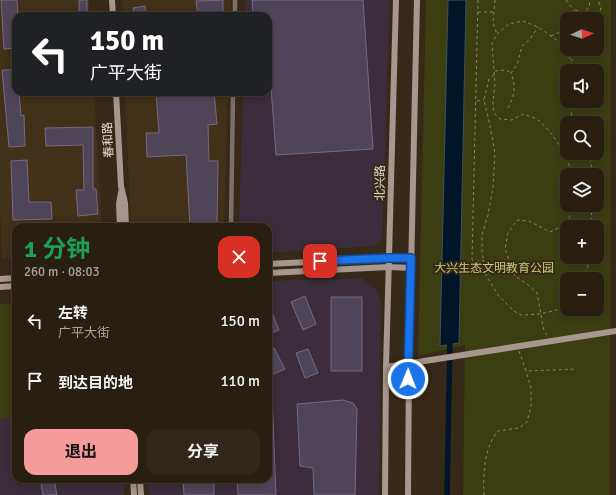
<!DOCTYPE html>
<html lang="zh">
<meta charset="utf-8">
<style>
:root{--surface:#281f11;--page:#30271a;--text:#f1f3f6;--muted:#a5a29f;--line:#443d31;--accent:#f59b99}
body{margin:0;font-family:Signika,"Noto Sans SC",sans-serif;background:var(--page);color:var(--text);height:100vh;display:flex;flex-direction:column;font-size:15px;white-space:nowrap}
*{box-sizing:border-box;margin:0}
p{font-size:13px;color:var(--muted)}
.icon{flex:none;width:22px;height:22px;fill:none;stroke:currentColor;stroke-width:2;stroke-linecap:round;stroke-linejoin:round}
.map{position:relative;flex:1;overflow:hidden}
.side{position:absolute;left:12px;top:223px;width:260px;height:260px;display:flex;flex-direction:column;background:var(--surface);border-radius:12px;box-shadow:0 2px 10px #0003,0 0 0 1px var(--line)}
.side>*{flex:none}
.hud{position:absolute;left:12px;top:12px;width:260px;height:84px;border-radius:12px;box-shadow:0 2px 10px #0003,0 0 0 1px var(--line);background:#202124;color:#fff;overflow:hidden}
.needle{width:26px;rotate:87deg}
.controls{position:absolute;left:560px;top:12px;display:grid;gap:8px}
.controls a{display:grid;place-items:center;width:44px;height:44px;border-radius:8px;background:var(--surface);box-shadow:0 2px 10px #0003,0 0 0 1px var(--line);font-size:20px}
.pin{position:absolute;display:grid;place-items:center;width:34px;height:34px;color:#fff;margin:-17px;border-radius:8px;box-shadow:0 2px 6px #0006}
.me{position:absolute;width:44px;margin:-22px;rotate:1deg;stroke-linejoin:round;filter:drop-shadow(0 0 3px #0008)}
.turn{display:flex;align-items:center;gap:14px;height:84px;padding:0 12px;font-size:18px}
.turn .icon{width:52px;height:52px;stroke-width:2.5}
.turn b{display:block;font-size:28px;line-height:34px}
.round{display:grid;place-items:center;flex:none;width:42px;height:42px;border-radius:12px;background:var(--page)}
.head{display:flex;align-items:center;justify-content:space-between;height:68px;padding:0 12px}
h1{font-size:24px;font-weight:700;line-height:30px;color:#1e9e55}
.button{display:flex;gap:8px;margin-top:auto;padding:8px 12px}
.button a{flex:1;height:46px;border-radius:12px;background:var(--accent);color:#111;font-size:16px;font-weight:700;line-height:46px;text-align:center}
.button a+a{background:var(--page);color:var(--text)}
ul{padding:0;list-style:none}
li{display:flex;align-items:center;gap:12px;height:60px;padding:0 12px}
li div{flex:1}
li b{display:block;font-size:15px}
li em{font-style:normal}
.map>svg:first-child{display:block}
</style>
<div class="map">
<svg width="616" height="495" viewBox="0 0 616 495">
<rect width="100%" height="100%" fill="#362917"/>
<path fill="#423018" d="M0,0H89L90,16H16V92H94L102,227H16V257L2,259L0,212Z
M122,0H231V16H122Z
M125,92H228L224,227H131Z"/>
<path fill="#3b2d3b" d="M246,0H390L382,241L374,246L268,253V227H239L243,92H268V16H246Z
M362,278L377,291L381,302L379,495H149L148,479H268V281Z
M16,417V479H124V495H0V419Z"/>
<path fill="#3b3e11" fill-rule="evenodd" d="M426,0H611L610,495H463L465,345L418,356ZM567,19H597V49H567ZM567,71H597V101H567ZM567,123H597V153H567ZM567,175H597V205H567ZM567,227H597V257H567ZM567,279H597V309H567Z
M16,303V417L0,419V304Z"/>
<path fill="#011529" stroke="#44505b" d="M448,0H466L459,343L440,346Z"/>
<g fill="none" stroke-linecap="round" stroke-linejoin="round">
<path stroke="#011529" stroke-width="5.5" d="M447,495L450,338"/>
</g>
<path fill="#4f4559" stroke="#766b81" d="M1,0H17L18,16H16V48L4,49Z
M79,0H87V16H79Z
M223,0V16H198L196,1Z
M252,0H363L373,149L276,155L270,73H268V16H253Z
M145,6L146,16H134L133,8Z
M2,70H16V92H19L21,116L24,115L25,146L9,147Z
M156,92H214L217,124L208,125L209,161H218L217,227H190L186,155L147,157L146,133H159Z
M93,127V189H96L98,214L78,216L76,190H84L83,145L46,146L45,128Z
M27,160L29,202H51L52,219L13,220L11,161Z
M305,296L316,324L303,330L291,302Z
M331,297H362V371H331Z
M268,303L279,330L268,334Z
M274,348L285,369L274,374L268,362V351Z
M308,349L318,373L305,378L296,353Z
M272,395L276,495H238L237,479H268V396Z
M343,400L353,403L357,409L355,495H314L313,468L300,466L297,404Z
M40,479H54L57,495H43Z
M183,479H214V495H184Z"/>
<g fill="none" stroke-linecap="round" stroke-linejoin="round">
<path stroke="#8b8072" stroke-width="1" stroke-dasharray="3 3" stroke-linecap="butt" d="M478,0L472,260L484,261
M495,0L493,23L497,34
M566,0L575,12L573,19
M575,10L584,12L589,8L590,0
M478,12H493
M597,22L601,8L598,0
M564,32L565,48
M551,36L567,29
M571,61L579,55L583,49
M495,71L506,70L511,73
M569,71L571,61L568,53L558,41L538,27L523,21L509,24L497,34L492,44L495,84L493,102L494,113L500,119L512,120L523,114C528,116 534,117 538,120C555,134 566,155 573,175
M494,75L489,79L484,100L489,121L495,153L493,187L488,215L482,235V252L486,275L498,295L514,311L521,315L540,314L565,308L567,305
M567,82V94
M477,101L484,100
M568,101L574,123
M508,108C515,95 516,86 511,73L517,65L522,46L530,39L538,27
M588,153L594,175
M569,219L574,223L580,226
M591,227L592,205
M583,279L591,257
M547,335L544,331L537,293L527,284L515,276L505,249L508,233L517,220L529,221L550,232C566,225 569,220 575,205
M519,351L526,371L577,369
M484,495C483,474 484,448 498,431L519,428L527,422L531,406V388L526,371"/>
<path stroke="#7a706a" stroke-width="4.5" d="M235,16V0
M231,227L233,92"/>
<path stroke="#a7978e" stroke-width="6" d="M112,0L113,16
M116,92L121,186L125,203L126,227
M120,227L119,204L121,192
M268,264L389,258H411
M268,273L389,267L411,268
M0,279L16,278
M0,287L16,286
M386,367L616,331
M133,479L134,495
M140,479L141,495
M385,495L386,367L396,0
M408,495L409,364L417,0"/>
</g>
<g fill="none" stroke-linecap="round" stroke-linejoin="round">
<g stroke="#114b97" stroke-width="10">
<path id="route" d="M320,261L389,258H411L408,379"/>
</g>
<use href="#route" stroke="#1a73e8" stroke-width="7"/>
</g>
<g text-anchor="middle" stroke-width="4" stroke-linejoin="round" paint-order="stroke">
<g font-size="12" fill="#e2dacf" stroke="#362917">
<text transform="translate(108 140) rotate(-93)" y="4">春和路</text>
<text transform="translate(380 183) rotate(-89)" y="4">北兴路</text>
</g>
<g font-size="12" fill="#c5ce75" stroke="#362917">
<text x="494" y="272">大兴生态文明教育公园</text>
</g>
</g>
</svg>
<div class="controls">
<a><svg class="needle" viewBox="-14 -14 28 28"><path d="M0-13l5 13h-10z" fill="#e53935"/><path d="M0 13l5-13h-10z" fill="#a5a29f"/></svg></a>
<a><svg class="icon" aria-label="sound" viewBox="0 0 24 24"><path d="M4 9h4l5-4v14l-5-4H4zM17 9q2 3 0 6"/></svg></a>
<a><svg class="icon" aria-label="search" viewBox="0 0 24 24"><circle cx="10" cy="10" r="6"/><path d="M15 15l6 6"/></svg></a>
<a><svg class="icon" aria-label="layers" viewBox="0 0 24 24"><path d="M12 4l9 5-9 5-9-5zM3 14l9 5 9-5"/></svg></a>
<a>+</a>
<a>−</a>
</div>
<div class="pin" style="left:320px;top:261px;background:#d93025"><svg class="icon" aria-label="arrive" viewBox="0 0 24 24"><path d="M6 21V4h12l-3 4 3 4H6"/></svg></div>
<svg class="me" style="left:408px;top:379px" viewBox="-20 -20 40 40"><circle r="17" fill="#1a73e8" stroke="#fff" stroke-width="3"/><path d="M0-11L8 9 0 5-8 9z" fill="#fff"/></svg>
<div class="hud">
<div class="turn"><svg class="icon" aria-label="left" viewBox="0 0 24 24"><path d="M17 20v-9H6M10 6l-5 5 5 5"/></svg><div><b>150 m</b>广平大街</div></div>
</div>
<section class="side">
<div class="head"><div><h1>1 分钟</h1><p>260 m · 08:03</p></div><a class="round" style="background:#d93025;color:#fff"><svg class="icon" aria-label="close" viewBox="0 0 24 24"><path d="M6 6l12 12M18 6L6 18"/></svg></a></div>
<ul>
<li><svg class="icon" aria-label="left" viewBox="0 0 24 24"><path d="M17 20v-9H6M10 6l-5 5 5 5"/></svg><div><b>左转</b><p>广平大街</p></div><em>150 m</em></li>
<li><svg class="icon" aria-label="arrive" viewBox="0 0 24 24"><path d="M6 21V4h12l-3 4 3 4H6"/></svg><div><b>到达目的地</b></div><em>110 m</em></li>
</ul>
<div class="button"><a>退出</a><a>分享</a></div>
</section>
</div>
